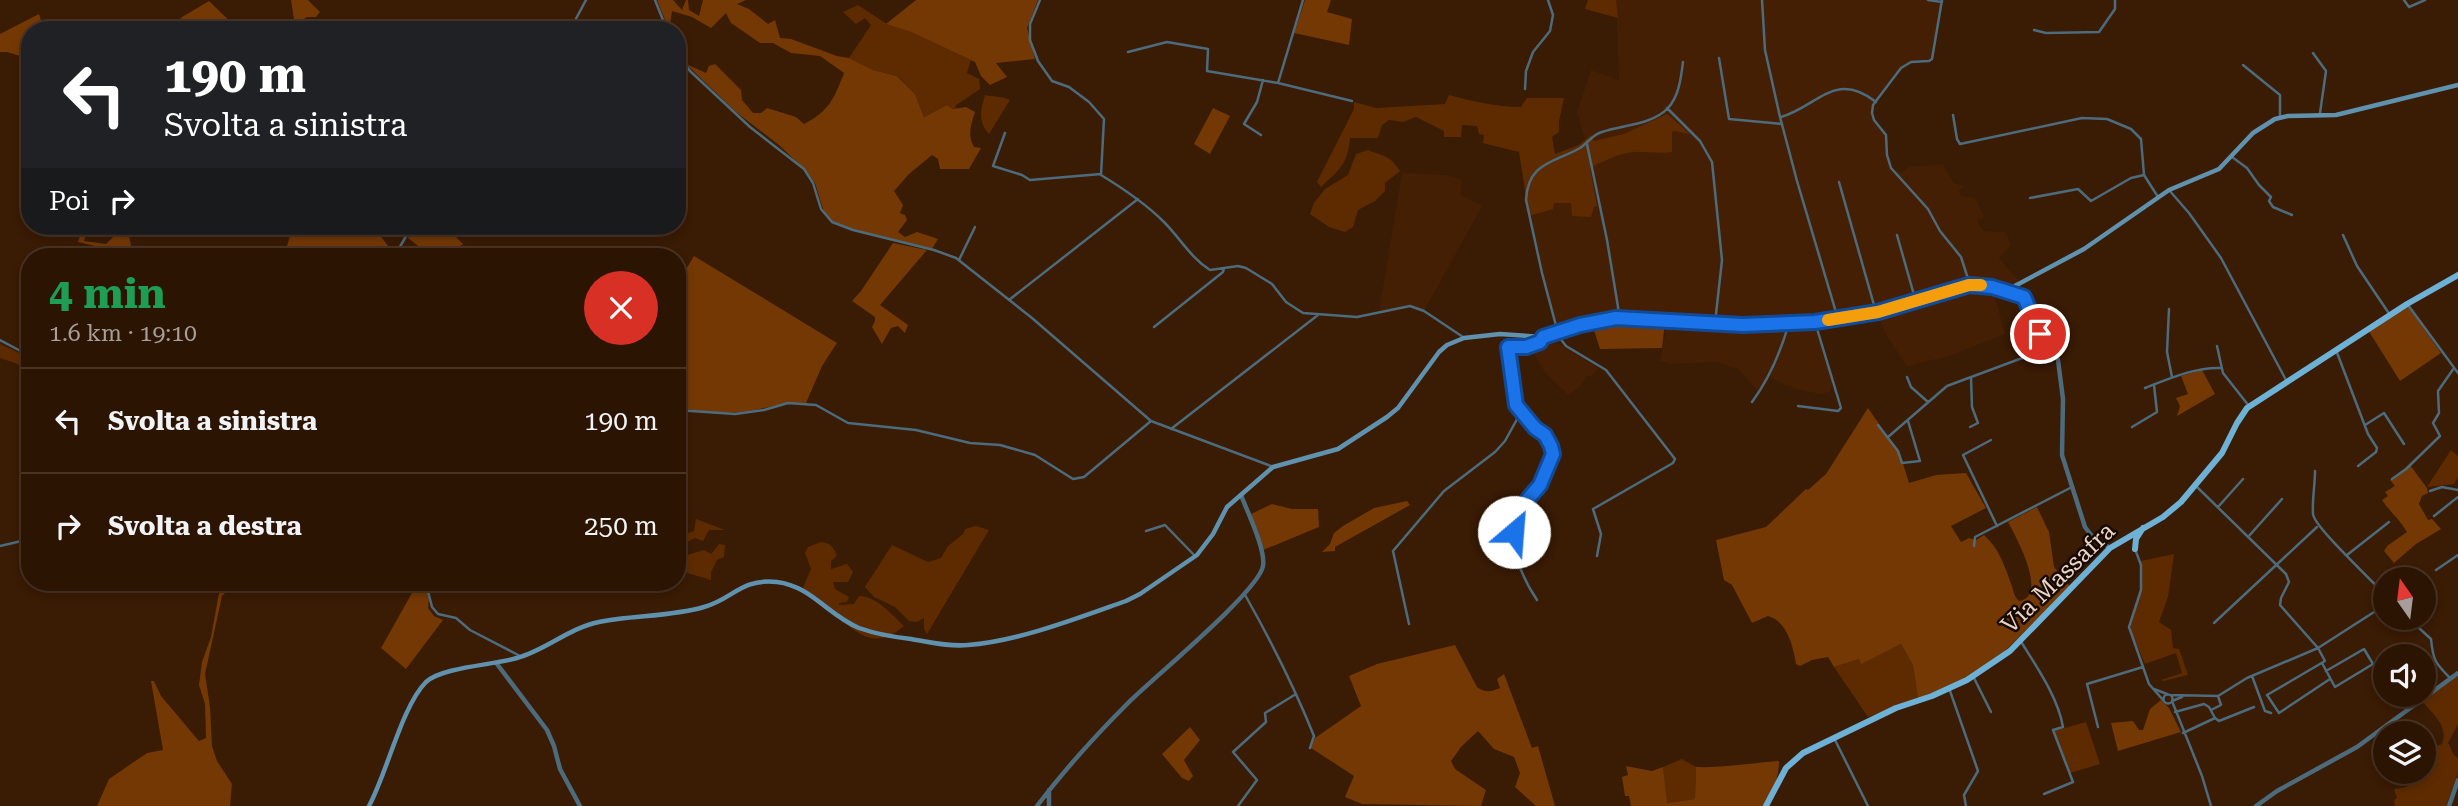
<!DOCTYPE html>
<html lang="it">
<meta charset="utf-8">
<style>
:root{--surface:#2c1403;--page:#382112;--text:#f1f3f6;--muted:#a69e9a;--line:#483325}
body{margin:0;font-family:"Roboto Serif",serif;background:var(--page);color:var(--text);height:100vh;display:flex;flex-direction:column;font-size:26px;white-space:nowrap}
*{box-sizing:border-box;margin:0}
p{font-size:23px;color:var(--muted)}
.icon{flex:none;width:38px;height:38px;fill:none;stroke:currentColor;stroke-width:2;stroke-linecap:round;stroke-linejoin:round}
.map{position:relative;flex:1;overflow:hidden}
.sheet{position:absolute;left:21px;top:248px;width:665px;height:343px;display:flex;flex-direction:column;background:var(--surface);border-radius:28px;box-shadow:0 4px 10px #0003,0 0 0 2px var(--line)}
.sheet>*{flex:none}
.banner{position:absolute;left:21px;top:21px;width:665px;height:214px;border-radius:28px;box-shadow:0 4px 10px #0003,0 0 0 2px var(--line);background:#202124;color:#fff;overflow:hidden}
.needle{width:46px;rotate:346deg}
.fabs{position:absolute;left:2373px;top:567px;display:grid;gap:14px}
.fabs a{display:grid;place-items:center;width:63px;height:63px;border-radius:50%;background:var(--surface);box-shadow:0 4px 10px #0003,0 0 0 2px var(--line);font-size:35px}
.pin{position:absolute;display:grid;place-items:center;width:60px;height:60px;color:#fff;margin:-30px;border:4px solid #fff;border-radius:50%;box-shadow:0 2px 7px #0007}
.me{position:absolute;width:77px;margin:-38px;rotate:27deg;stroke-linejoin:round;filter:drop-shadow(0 0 5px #0008)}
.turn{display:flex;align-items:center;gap:24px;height:147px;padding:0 28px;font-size:32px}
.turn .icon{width:91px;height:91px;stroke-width:2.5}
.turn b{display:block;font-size:49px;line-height:60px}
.then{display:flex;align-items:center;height:66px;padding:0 28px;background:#0003;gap:14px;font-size:26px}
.round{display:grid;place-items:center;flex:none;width:74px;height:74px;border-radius:37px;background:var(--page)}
.overview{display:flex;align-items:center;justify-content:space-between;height:119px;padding:0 28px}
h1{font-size:42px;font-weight:700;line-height:52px;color:#1e9e55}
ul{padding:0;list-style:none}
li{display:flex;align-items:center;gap:21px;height:105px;padding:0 28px;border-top:2px solid var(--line)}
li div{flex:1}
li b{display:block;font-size:26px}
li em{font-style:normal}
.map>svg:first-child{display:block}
</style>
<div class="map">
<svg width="2458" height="806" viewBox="0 0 2458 806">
<rect width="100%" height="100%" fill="#3a1b04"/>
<path fill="#451f03" d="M1616,0H1928L1942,2L1932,59L1905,65L1873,105L1874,120L1886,135V149L1891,168L1901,173L1909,167L1943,164L1954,183L1963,186V188L1959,189L1961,196L1975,198L1984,216L1982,219L1977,220L1983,231L2005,232L2011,245L1999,258L2019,281L2013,287L2004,288L1994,293L2005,334L1949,356L1907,366L1887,336L1876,312L1814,321L1833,381L1830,392L1821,394L1795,389L1768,377L1758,391L1738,369L1717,362L1671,364L1660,361L1668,320L1580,325L1558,333L1542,273L1526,200L1586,143L1577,112L1591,70L1619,80Z
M1402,173L1446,175L1462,180L1460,195L1482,206L1424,311L1410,306L1379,312Z
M1551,339L1599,368L1591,377L1587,375L1580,387L1568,395L1546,374L1526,341Z"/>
<path fill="#5e2b00" d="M1588,0H1616L1618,18L1585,9Z
M858,5L887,24L911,32L971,60L967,73L979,79L980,89L955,106L956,108L953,109L947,105L924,117L915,94L898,76L873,70L849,58L871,25L865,18L856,24L843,12Z
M985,95C993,97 1003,96 1010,100L989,134C978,121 980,111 985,95Z
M1449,95C1472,101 1496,107 1521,107L1527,98H1564L1559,121V132L1552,137L1555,154L1579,145L1591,135L1594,141L1624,134L1667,114L1690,134L1674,131L1672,132V152C1659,154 1646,151 1633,152C1617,154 1604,161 1590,168L1597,206L1594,207L1591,217L1572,216L1571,203H1554L1553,209L1529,216L1519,152L1483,143L1484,135L1479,134L1477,126L1462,125L1461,137H1444V131L1416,117L1403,122L1389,120L1382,125L1378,138H1350C1348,164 1340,169 1321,187L1317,182L1354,109V102L1376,108L1445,104Z
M1368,150C1384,157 1389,154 1400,171L1385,183V191L1375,201L1358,210L1353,227L1345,232L1329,227L1310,214L1314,203L1325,189L1348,175L1356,154Z
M0,344L30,358V368L0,358Z
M2451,450L2458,456V477L2454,484L2427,487Z
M696,519L725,530H709L703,541L695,538L677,547V537L694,531Z
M976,526L989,530L927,634L924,629V618L917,622L909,621L895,607L874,597L865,587L892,545L928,562L941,558L948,546L963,534L965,529Z
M821,542C830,543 834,547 837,556L831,561V569L847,564L853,572L848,582H833L835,589L849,597L847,602L839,603V605L854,604L859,596C878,597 891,614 904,626C868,657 849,623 821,602C815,598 808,594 802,590L811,569L805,553L808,547Z
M719,544L725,545L724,557L717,560L711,572V580L684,572L677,573V558L704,550L711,554Z
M2174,554L2168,597L2159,622L2171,630L2173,648L2179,649L2188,675L2163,681L2161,680L2182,673L2176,653L2145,664L2131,631V620L2142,584L2141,561Z
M1901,644L1913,665L1918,699L1868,717L1834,667L1859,659L1861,663Z
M2458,675V724L2448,743L2454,755L2458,758V773L2446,806H2395L2394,800L2397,798L2394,789C2407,788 2416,785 2419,772H2424V743L2427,738L2437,746L2442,744C2449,726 2432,713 2421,700Z
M2086,722L2100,764L2070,773L2054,731Z
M1682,759L1696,767L1695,799L1666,803L1663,767Z"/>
<path fill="#743804" d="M291,0H308L320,12L316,17H307L299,22L294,19Z
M657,0H673L682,10L686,0H688L689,10L699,16L703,0H746L737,4L749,9L768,24L775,20L780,38L791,39L837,56L849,58L873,70L897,76L915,94L924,117L947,105L953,109L966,107L975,112C971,125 967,134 974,147L981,148L969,169H940L938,159L932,155L909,174L894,191L903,205L900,213L905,215L907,220L898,232L905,237L917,232L938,239L932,249L856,230L833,222L824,212L815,183L807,172L779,145L736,112L686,64L706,73L709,66L715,64L741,90L742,100L753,113H761L767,108L796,117L804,124C829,111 834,99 844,73L820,56L791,53L773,43H760L731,23L726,13L711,28L692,17L672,11L669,30Z
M916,0H1038L1027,28L1035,59L996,63L1007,77L990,85L981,76L975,62L911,32L886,24Z
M1305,0H1331L1327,12L1352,19L1349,45L1294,33Z
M209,1L239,30H171L182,17Z
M39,14L44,30H30V59L7,52H0V34Z
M1213,108L1230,116L1210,154L1194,144Z
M83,226H88L84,241L106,244L116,234L115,226H127L133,255L78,242Z
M283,226H373L391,250L385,257H284L291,232Z
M413,226H449V230L463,244C436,266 433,257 408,238Z
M893,243L927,250L880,305L908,325L905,333L898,326L891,328L882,344L872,327L875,321V317L852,301L861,291Z
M694,256L837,343L822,366L806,403C783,401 763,410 740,412C719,414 698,410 677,408V284Z
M2407,305L2441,353L2400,381L2368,330Z
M1616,321L1665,322L1662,348L1600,349L1592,324Z
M2202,370L2215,394L2177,416L2180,406L2176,398L2188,394L2181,376Z
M1868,408L1900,454L1909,483L1936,475L1966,473L1986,508L1951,526L1961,542L1969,538L1976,540L1984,535C1999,548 2005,567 2012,586C2014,593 2014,596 2019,601C2049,596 2016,537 2008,522L2037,507L2049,532L2054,567L2070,586L1997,659L1968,677L1918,699L1913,665L1901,644L1861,664L1859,659L1834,667L1828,657L1812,660L1800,666L1796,664C1793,646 1787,621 1768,616L1752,623L1732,585L1724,580L1716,540L1766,527L1806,489L1808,490L1826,474Z
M2410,465L2427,488L2428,493L2422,496L2419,504L2428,520L2432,519L2441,529L2416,544L2394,563L2384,551L2387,546L2407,532C2400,520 2390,512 2382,500L2388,496L2385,492L2395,486L2390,480Z
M1407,501L1410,505L1335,547V551L1322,552L1330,544L1334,533L1343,526L1374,508Z
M1272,504L1292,509H1318L1319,527L1263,550L1251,514Z
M417,584L430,591L428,608L434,616L443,620L406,669L381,648Z
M219,593H225L222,596L205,674L210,707L212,746L217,761L232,784L230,806H97L109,779L147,753L163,750L151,681H154L161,696L199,741L206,738L205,704L199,685L202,662L211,637Z
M1455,645L1477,687C1485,693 1491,692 1500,688L1497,679L1504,674L1532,748L1538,746L1555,806H1536L1515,787L1520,773L1514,757L1494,749L1478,731L1461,747L1451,761L1455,769L1486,790L1481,806L1362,804L1345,797L1354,776L1311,748L1315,738L1361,706L1349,676L1377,664Z
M2161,700L2169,708L2181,732L2118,751L2111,723L2133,721L2139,730H2143L2150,709Z
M1190,727L1200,740L1184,760L1193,776L1189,781L1182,778L1162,754Z
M1779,761C1779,778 1773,792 1764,806H1631L1629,796H1625L1622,777L1628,775L1626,766L1652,771L1663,767L1667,803L1695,799L1696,767C1724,768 1751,763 1779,761Z"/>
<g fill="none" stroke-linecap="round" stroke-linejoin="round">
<path stroke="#4c6b7c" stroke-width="2.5" d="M655,0L667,30
M1040,0L1030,24V40L1038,61L1052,81L1069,87L1089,102L1104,119L1101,175C1124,189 1145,203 1164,222C1180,238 1190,257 1210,270L1238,266L1246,268L1272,284L1286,302L1303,313L1357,317L1410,306L1424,311L1463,337
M1762,0L1765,50L1780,117L1797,181L1838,319
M1928,0L1942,2
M1942,0L1932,59L1929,61L1911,62L1901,68L1873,105L1872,113L1874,120L1886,135L1887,155L1891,168L1928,209L1940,231L1961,257L1970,285
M2404,0L2409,7L2425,0
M570,30L586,0
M2034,30L2046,33L2099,32L2115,9V0
M1128,52L1167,42L1208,49L1207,71L1278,83L1352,101
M677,53L690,71L750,127L804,169L813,183L821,209L832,222L853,230L934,250L956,258L1032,318L1151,421L1271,466
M2313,53L2326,71L2320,113
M1719,58L1729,119L1782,124
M2243,65L2280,95V117
M1278,83L1303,0
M1525,89L1526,71L1533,52L1550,31L1553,15L1548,0
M1667,108L1700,141L1712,162L1722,260L1715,323
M1953,115L1957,139L1960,144L2082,118L2107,119L2131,129L2141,139L2144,175L2158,197
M1781,117C1818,106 1835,70 1876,102
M1005,133L993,166L1022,175L1030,180L1101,174
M1261,135L1244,124L1257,102L1263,80
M1587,144L1607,240L1620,319
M2232,157L2247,168L2259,185L2271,197L2269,201L2273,207L2292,215
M1839,182L1876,312
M2169,190L2189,213L2221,258L2286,380
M2030,198L2078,189L2091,201L2131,178L2144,175
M1897,235L1916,302
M2343,235L2357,266L2390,315
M394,257L412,226
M959,260L975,227
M1009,300L1138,199
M2408,305L2458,373
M2169,309L2167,352L2172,377
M1154,327L1223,272L1224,268
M0,340L30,356
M2217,346L2223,373L2249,406
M2336,350L2368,434L2377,448L2376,452L2358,466
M1907,377L1911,387L1928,402
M2145,388C2168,379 2195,367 2221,368
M1752,402C1769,379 1781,351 1789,323
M1798,406L1838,411L1841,408L1815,322
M677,410L735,414L764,410L788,403L816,405L848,423L916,430L970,443L1000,445L1035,455L1073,479L1084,477L1151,421
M1878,425L1898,451L1902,463L1920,461L1908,421
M2365,425L2384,413L2404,444
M1970,427L1978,423L1972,407L1971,377
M2132,427L2157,412L2154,385
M1171,429L1318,315
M1888,437L1947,386L2052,347
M1991,440L1963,455L1997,526
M2315,471C2315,485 2312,500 2313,514C2314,527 2373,581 2385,595
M2392,479L2406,469L2440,436L2433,423L2439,413L2438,391L2454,368
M2196,486L2286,574L2289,582L2281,598L2280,605L2318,648L2325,661L2267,695L2279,713L2330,679
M2430,491L2442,487L2458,490
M2218,507L2243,479
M2434,516L2458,497
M1146,531L1165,525L1195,556
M2248,537L2282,499
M0,546L30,539
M1974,546L1975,537L2072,487
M2135,549L2141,565V590L2129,627L2149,684L2163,700
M2347,555L2389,522
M1597,556L1601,534L1593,509L1673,463L1675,459L1606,370L1566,346L1559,337L1542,273L1526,200C1528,162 1554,163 1580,148C1588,143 1593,134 1602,132C1622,125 1652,125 1668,108C1679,96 1681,78 1683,62
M2436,570L2458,555
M222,583L226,591
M419,583L427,587L432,607L438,614L456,618L470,630L522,657
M1244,593C1270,639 1294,686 1314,736L1310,748
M1537,600C1523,579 1512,555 1514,529L1526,526L1528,499L1540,485L1553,454L1551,446L1545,435L1535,428L1516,405L1508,347H1526L1540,342L1543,337
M2408,618L2431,639C2433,660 2435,663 2450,678
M2214,623L2317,527
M1409,624L1393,551L1444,491L1495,452L1505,441L1521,412
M2020,640C2036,666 2058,697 2063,727L2053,730L2073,782L2044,794
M2322,663L2335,687L2373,664L2364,649L2326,671
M1973,676L1991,712
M2252,676L2265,711L2271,713
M1949,688L1978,771L1964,795L1966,806
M2154,689L2167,694
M2163.5 699a4.5 4.5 0 1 1 9 0a4.5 4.5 0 1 1-9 0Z
M2170,695L2218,696L2247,678L2318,648L2385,605
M2182,697L2172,701L2202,776L2211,806
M2211,710L2221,705L2218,696
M2175,712L2204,704L2209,707L2215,718
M2098,727L2087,684L2143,667
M2183,733L2215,718L2219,721L2254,707
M1834,738L1868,806
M1238,806L1257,780L1233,752L1266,722L1265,713L1296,694"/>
<path stroke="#4c6b7c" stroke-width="4.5" d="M2012,290L2024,297L2040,334L2054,350L2058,360L2063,399L2062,455L2085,527L2091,535L2110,548
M497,664L547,730L554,746L560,769L580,806
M1037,806C1065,769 1096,735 1129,702C1152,679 1259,591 1263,566C1266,550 1247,511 1241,495
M1049,806V790
M2256,806L2277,791L2357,747L2458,673
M2449,806L2458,780"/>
<path stroke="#5f92af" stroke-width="4.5" d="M2010,288L2007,290L2009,293L2012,291L2011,288L2084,249L2169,190L2219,169L2253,133L2275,119L2288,116L2336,115L2458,85
M369,806C387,773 402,706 426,682C442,667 494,665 517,658C546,650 569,628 599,622C633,615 670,617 704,607C733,599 741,578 777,582C811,586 829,616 859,628C876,634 893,637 911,639C930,642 949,647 968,645C1019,641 1078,618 1126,601L1140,594L1197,555L1213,534L1227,507L1273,467L1338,449L1387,417L1398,408L1439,352L1447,345L1464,338L1500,334L1543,337L1580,325L1616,319L1743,325L1802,323L1878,312L1970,285L2008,288"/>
<path stroke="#6eb1d6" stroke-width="6" d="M2135,549L2136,539L2143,528
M1766,806L1786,768L1803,753L1896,708L1932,696L1967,680L2010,651L2110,548L2163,517L2181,502L2222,453L2237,423L2247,408L2407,304L2458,275"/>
</g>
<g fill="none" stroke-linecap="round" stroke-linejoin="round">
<g stroke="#114b97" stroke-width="18">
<path id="route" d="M1514,532V529L1526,526L1528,499L1540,485L1553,454L1551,446L1545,435L1535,428L1516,405L1508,347H1526L1540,342L1543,337L1580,325L1616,318L1743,325L1815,322L1878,312L1969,285L1992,287L2024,297L2040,334"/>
</g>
<use href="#route" stroke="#1a73e8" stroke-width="12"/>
<path stroke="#f59e0b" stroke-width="12" d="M1828,320L1878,312L1969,285H1981"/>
</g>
<g text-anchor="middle" stroke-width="5" stroke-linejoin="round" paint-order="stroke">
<g font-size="24" fill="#e9d4c7" stroke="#170a03">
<text transform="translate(2058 578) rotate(-44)" y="8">Via Massafra</text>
</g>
</g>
</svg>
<div class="fabs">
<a><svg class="needle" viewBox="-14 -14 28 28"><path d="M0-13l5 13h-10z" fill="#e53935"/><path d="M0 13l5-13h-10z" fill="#a69e9a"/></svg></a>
<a><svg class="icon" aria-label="sound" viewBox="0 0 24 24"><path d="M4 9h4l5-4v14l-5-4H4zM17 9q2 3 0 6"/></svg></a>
<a><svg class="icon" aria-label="layers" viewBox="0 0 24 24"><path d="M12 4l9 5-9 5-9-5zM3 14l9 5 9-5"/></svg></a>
</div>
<div class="pin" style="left:2040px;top:334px;background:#d93025"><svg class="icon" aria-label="arrive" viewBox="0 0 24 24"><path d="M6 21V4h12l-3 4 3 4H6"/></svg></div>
<svg class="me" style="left:1514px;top:532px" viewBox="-20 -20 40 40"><circle r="19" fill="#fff"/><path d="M0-13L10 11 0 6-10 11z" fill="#1a73e8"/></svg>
<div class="banner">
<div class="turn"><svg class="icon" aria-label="left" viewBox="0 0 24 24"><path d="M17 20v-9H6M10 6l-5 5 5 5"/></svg><div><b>190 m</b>Svolta a sinistra</div></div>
<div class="then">Poi<svg class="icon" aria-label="right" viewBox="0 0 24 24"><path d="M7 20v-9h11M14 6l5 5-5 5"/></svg></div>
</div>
<section class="sheet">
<div class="overview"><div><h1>4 min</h1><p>1.6 km · 19:10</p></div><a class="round" style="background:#d93025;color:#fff"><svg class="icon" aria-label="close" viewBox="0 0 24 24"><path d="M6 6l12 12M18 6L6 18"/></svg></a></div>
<ul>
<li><svg class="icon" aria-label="left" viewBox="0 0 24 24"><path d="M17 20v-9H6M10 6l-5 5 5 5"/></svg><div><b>Svolta a sinistra</b></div><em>190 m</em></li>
<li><svg class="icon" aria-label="right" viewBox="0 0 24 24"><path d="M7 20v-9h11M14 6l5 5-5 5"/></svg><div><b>Svolta a destra</b></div><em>250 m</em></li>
</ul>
</section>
</div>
